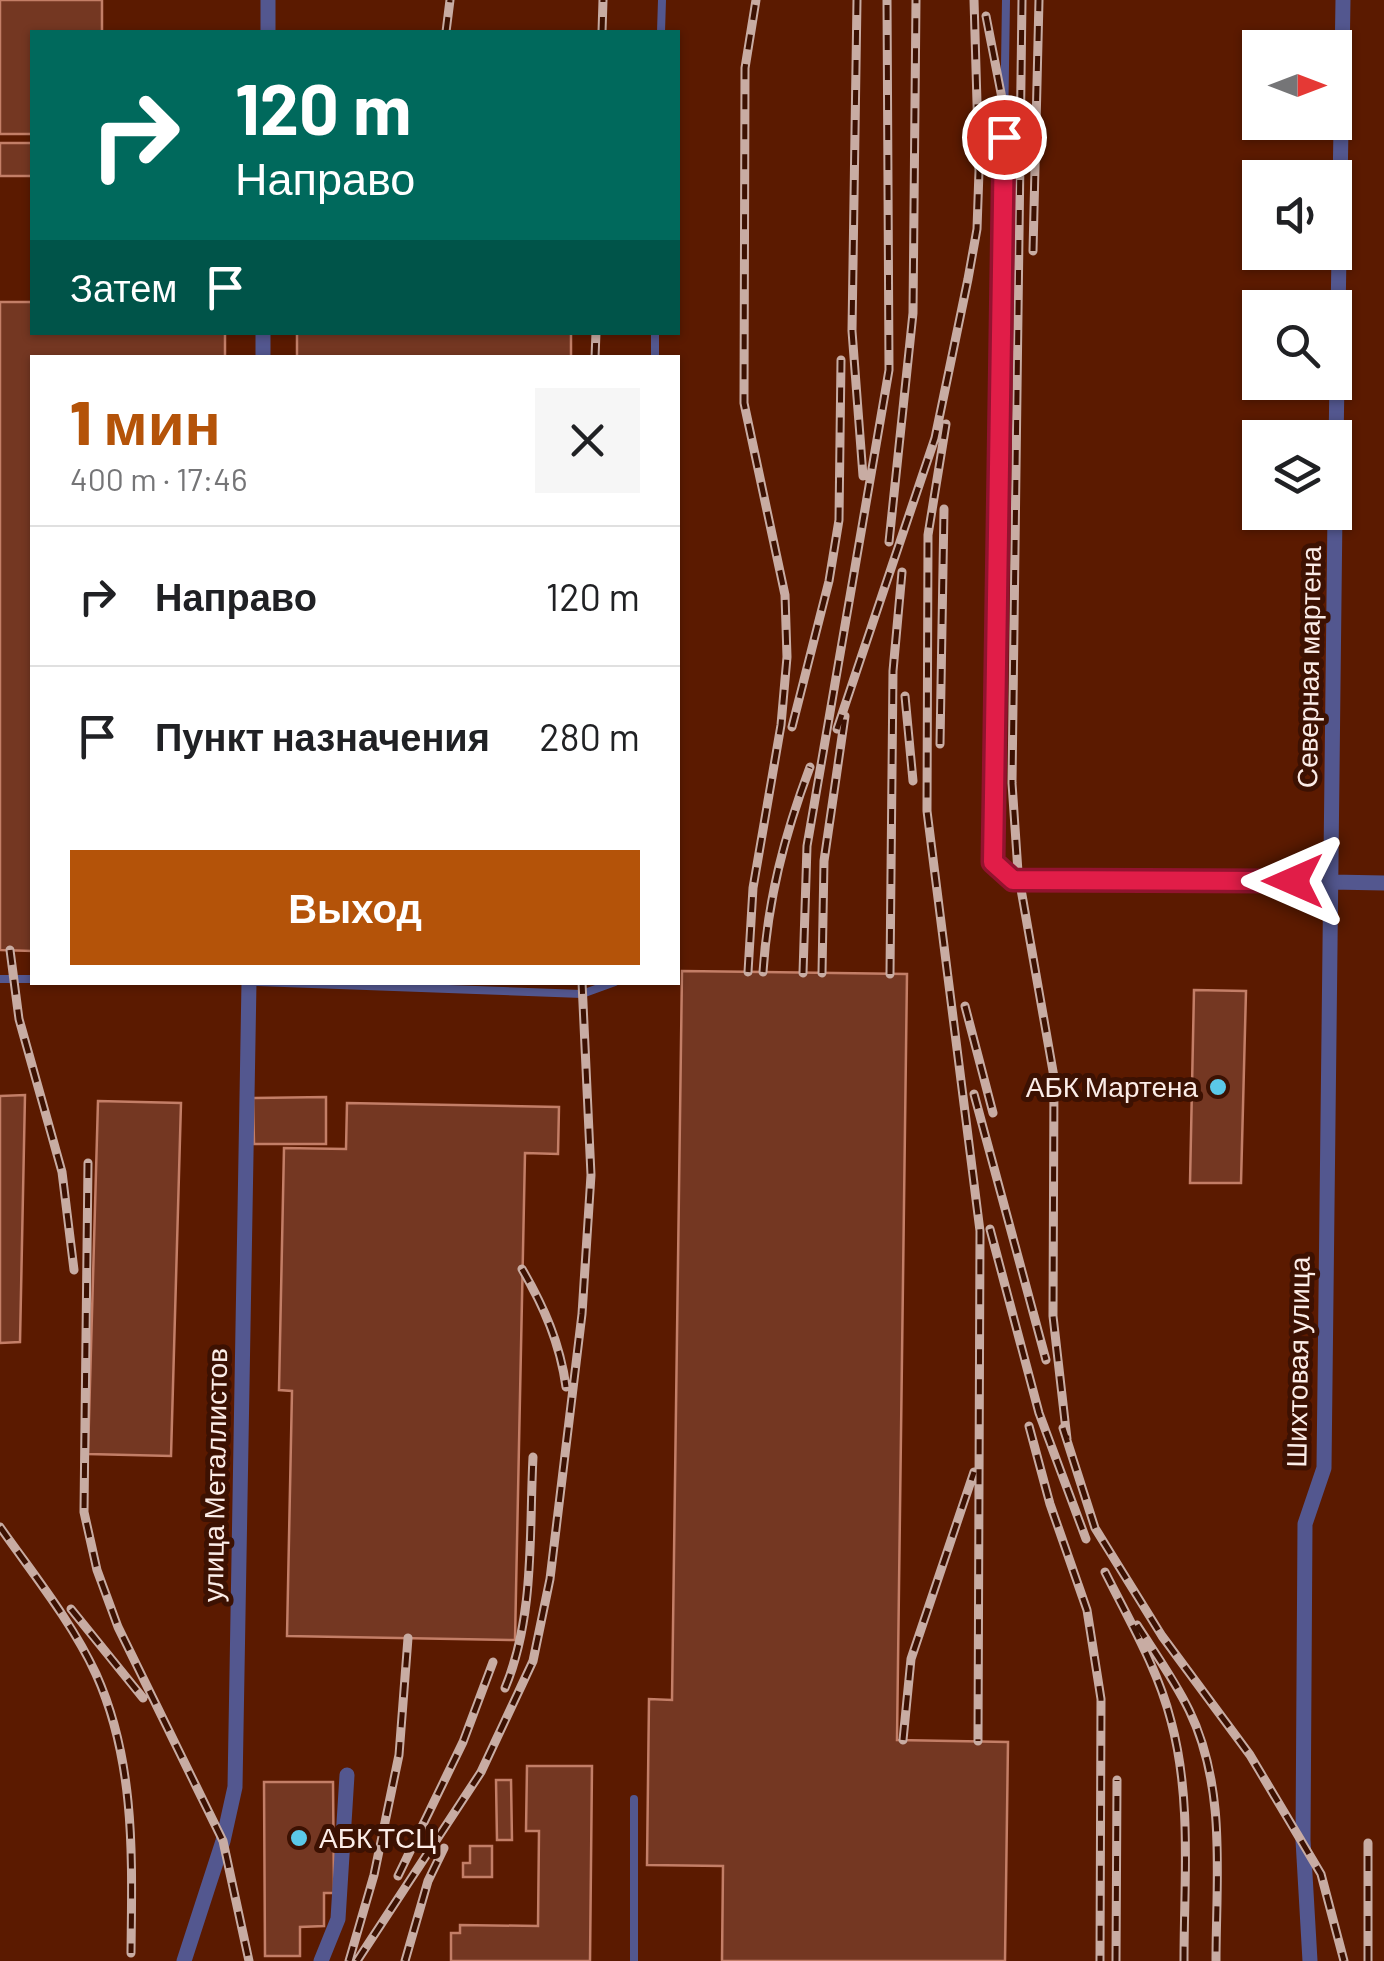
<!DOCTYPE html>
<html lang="ru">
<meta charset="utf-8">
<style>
:root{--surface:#fff;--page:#f6f6f6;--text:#202124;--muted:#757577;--line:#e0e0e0;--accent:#b45309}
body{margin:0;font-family:Barlow,sans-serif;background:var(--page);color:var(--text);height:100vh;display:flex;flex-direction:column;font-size:38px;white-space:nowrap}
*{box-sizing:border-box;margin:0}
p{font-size:32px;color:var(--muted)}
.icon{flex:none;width:55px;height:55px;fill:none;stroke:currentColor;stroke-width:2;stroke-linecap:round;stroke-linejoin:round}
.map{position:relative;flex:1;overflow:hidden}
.sheet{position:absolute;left:30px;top:355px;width:650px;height:630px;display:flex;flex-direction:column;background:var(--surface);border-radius:0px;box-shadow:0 2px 8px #0004}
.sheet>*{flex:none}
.hud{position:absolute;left:30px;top:30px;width:650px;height:305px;border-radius:0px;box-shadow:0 2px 8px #0004;background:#00695c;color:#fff;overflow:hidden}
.needle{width:65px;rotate:90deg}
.buttons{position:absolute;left:1242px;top:30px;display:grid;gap:20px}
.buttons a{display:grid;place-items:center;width:110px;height:110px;border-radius:0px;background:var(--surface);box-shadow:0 2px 8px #0004;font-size:50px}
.pin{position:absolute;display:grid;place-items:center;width:85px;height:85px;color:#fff;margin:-42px;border:5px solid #fff;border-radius:50%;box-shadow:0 2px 10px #0007}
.me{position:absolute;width:110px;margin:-55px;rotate:270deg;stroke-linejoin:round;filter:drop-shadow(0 0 8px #0008)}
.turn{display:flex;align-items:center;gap:35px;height:210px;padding:0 40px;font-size:45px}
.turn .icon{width:130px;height:130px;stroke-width:2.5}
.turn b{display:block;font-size:70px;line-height:85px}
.then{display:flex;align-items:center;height:95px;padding:0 40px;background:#0003;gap:20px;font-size:38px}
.round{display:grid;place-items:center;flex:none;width:105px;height:105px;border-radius:0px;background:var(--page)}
.headline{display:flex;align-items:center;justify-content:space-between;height:170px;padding:0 40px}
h1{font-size:60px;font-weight:800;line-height:75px;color:var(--accent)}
.primary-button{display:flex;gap:20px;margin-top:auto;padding:20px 40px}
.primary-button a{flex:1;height:115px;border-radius:0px;background:var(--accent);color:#fff;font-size:40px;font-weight:800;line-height:115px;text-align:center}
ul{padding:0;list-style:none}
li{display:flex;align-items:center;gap:30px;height:140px;padding:0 40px;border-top:2px solid var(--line)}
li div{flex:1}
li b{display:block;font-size:38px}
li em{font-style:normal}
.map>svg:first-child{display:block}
</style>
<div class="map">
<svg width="1384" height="1961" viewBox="0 0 1384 1961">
<rect width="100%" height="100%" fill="#4e1400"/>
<path fill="#5b1a00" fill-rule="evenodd" d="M0,0H1384V1961H0ZM32,32H678V332H32ZM1260,48H1335V122H1260ZM1260,178H1335V252H1260ZM1260,308H1335V382H1260ZM32,358H678V982H32ZM1260,438H1335V512H1260Z"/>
<path fill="#743722" stroke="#c37e67" stroke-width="2.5" d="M0,0H102V32H32V134H0Z
M0,143H32V176H0Z
M0,302H32V332H225V358H32V951L0,950Z
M297,332H571V358H297Z
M682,971L907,974L897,1740L1008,1742L1005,1961H722L723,1866L647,1865L649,1699L672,1700Z
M1194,990L1246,991L1241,1183H1190Z
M25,1095L20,1342L0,1343V1096Z
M326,1097V1144H254L253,1098Z
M98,1101L181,1103L171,1456L88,1454Z
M347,1103L559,1107L558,1154L525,1153L515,1640L287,1636L292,1391L279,1390L284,1148L346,1149Z
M527,1766H592L590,1961H451V1933H460V1925L538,1926L539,1831H526Z
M496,1780H511L512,1840H497Z
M264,1782H333L334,1893H324V1926L300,1927V1956H265Z
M470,1846H492V1877H463V1863H470Z"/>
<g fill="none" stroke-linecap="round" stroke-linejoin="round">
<path stroke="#53578f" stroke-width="8" d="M1006,0L993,861L1013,880L1332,882
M661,32L662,0
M655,358V332
M0,979H32
M257,982L582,994L615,982
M634,1799V1961"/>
<path stroke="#53578f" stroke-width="15" d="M268,32V0
M263,358V332
M1335,507L1343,0
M1332,882L1384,883
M184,1961L223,1841L235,1787L249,982
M321,1961L338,1919L347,1775
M1310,1961L1303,1840L1305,1524L1324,1468L1335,512"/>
<g stroke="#c8aca3" stroke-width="9">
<path id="rail" d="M857,0L852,331L863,476
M1022,0L1012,783L1018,872L1054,1077L1053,1316L1067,1439
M986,16L1009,134
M446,32L450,0
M602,32L603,0
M1033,251L1039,0
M595,358L596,332
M946,424L928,535L927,811L980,1231L978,1741
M889,542L913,313L916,0
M905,696L913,781
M792,727L829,581L839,520L841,360
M837,729L935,438L968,279L977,229L979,171L974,0
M940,744L944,509
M10,950L19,1019L62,1172L74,1270
M748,972L753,888L781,725L787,657L785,595L744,403L745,68L756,0
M763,972C768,899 784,836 810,767
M803,973L807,846L889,370L887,0
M822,973L824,861L845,716
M890,974L893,671L902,572
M965,1006L993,1113
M974,1094L1046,1360
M88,1163L84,1512L97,1570L118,1627L223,1841L249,1961
M990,1229L1039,1413L1086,1539
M522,1269C544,1307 560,1343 566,1387
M1029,1426L1050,1504L1087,1610L1101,1699L1100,1961
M1063,1428L1095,1528L1162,1636L1250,1755L1321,1874L1344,1961
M0,1527C33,1574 72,1622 96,1674C136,1763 132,1858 131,1953
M1105,1572C1129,1620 1158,1669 1171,1721C1192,1798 1184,1882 1184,1961
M71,1609L143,1698
M1137,1625C1155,1653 1175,1681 1189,1710C1227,1788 1216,1878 1216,1961
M505,1688C535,1616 529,1534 533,1457
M903,1740L911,1659L974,1472
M398,1876L463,1742L493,1662
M349,1961L374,1875L399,1755L408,1638
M357,1961L481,1772L533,1661L550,1579L582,1314L591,1175L582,982
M405,1961L428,1881L444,1848
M1116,1961L1117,1780
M1368,1961V1843"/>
</g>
<use href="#rail" stroke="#3c1102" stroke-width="5" stroke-dasharray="15" stroke-linecap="butt"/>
</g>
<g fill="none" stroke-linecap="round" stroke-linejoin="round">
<g stroke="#92132f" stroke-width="25">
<path id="route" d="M1004,137L993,862L1013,880L1293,881"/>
</g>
<use href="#route" stroke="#e11d48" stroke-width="18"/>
</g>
<g fill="#5bc8e7" stroke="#3c1102" stroke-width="4">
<circle cx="1218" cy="1087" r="10"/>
<circle cx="299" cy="1838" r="10"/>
</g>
<g text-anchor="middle" stroke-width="10" stroke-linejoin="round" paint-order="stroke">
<g font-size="28" fill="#fbece7" stroke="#3c1102">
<text transform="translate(1309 667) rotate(-89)" y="10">Северная мартена</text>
<text transform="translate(1298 1362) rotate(-89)" y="10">Шихтовая улица</text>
<text transform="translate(215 1475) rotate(-89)" y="10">улица Металлистов</text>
</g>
<g font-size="28" fill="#fbece7" stroke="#3c1102" text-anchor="end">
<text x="1198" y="1097">АБК Мартена</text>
<text x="319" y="1848" text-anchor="start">АБК ТСЦ</text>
</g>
</g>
</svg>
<div class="buttons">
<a><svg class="needle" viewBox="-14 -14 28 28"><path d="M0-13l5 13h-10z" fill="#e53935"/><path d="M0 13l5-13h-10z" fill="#757577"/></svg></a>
<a><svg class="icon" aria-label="sound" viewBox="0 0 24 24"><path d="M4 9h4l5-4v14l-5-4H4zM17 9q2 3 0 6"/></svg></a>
<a><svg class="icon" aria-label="search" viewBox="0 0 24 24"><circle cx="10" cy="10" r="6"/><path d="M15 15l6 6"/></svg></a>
<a><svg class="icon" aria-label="layers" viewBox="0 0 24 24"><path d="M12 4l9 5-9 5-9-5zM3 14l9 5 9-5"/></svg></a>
</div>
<div class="pin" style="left:1004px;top:137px;background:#d93025"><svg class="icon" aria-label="arrive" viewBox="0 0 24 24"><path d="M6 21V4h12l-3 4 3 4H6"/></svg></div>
<svg class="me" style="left:1293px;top:881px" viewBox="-20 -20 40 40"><path d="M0-17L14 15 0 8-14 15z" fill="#e11d48" stroke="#fff" stroke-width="4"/></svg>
<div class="hud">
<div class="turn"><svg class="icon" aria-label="right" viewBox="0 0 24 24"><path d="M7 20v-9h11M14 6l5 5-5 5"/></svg><div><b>120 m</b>Направо</div></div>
<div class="then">Затем<svg class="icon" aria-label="arrive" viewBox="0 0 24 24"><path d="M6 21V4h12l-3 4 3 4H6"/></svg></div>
</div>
<section class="sheet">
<div class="headline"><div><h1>1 мин</h1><p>400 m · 17:46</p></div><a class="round"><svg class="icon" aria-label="close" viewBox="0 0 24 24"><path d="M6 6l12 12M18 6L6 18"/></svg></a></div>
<ul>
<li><svg class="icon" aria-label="right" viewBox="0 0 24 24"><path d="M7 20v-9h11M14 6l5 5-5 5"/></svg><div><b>Направо</b></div><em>120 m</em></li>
<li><svg class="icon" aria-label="arrive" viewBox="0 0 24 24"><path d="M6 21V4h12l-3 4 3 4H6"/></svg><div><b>Пункт назначения</b></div><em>280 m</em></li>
</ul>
<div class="primary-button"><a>Выход</a></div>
</section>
</div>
